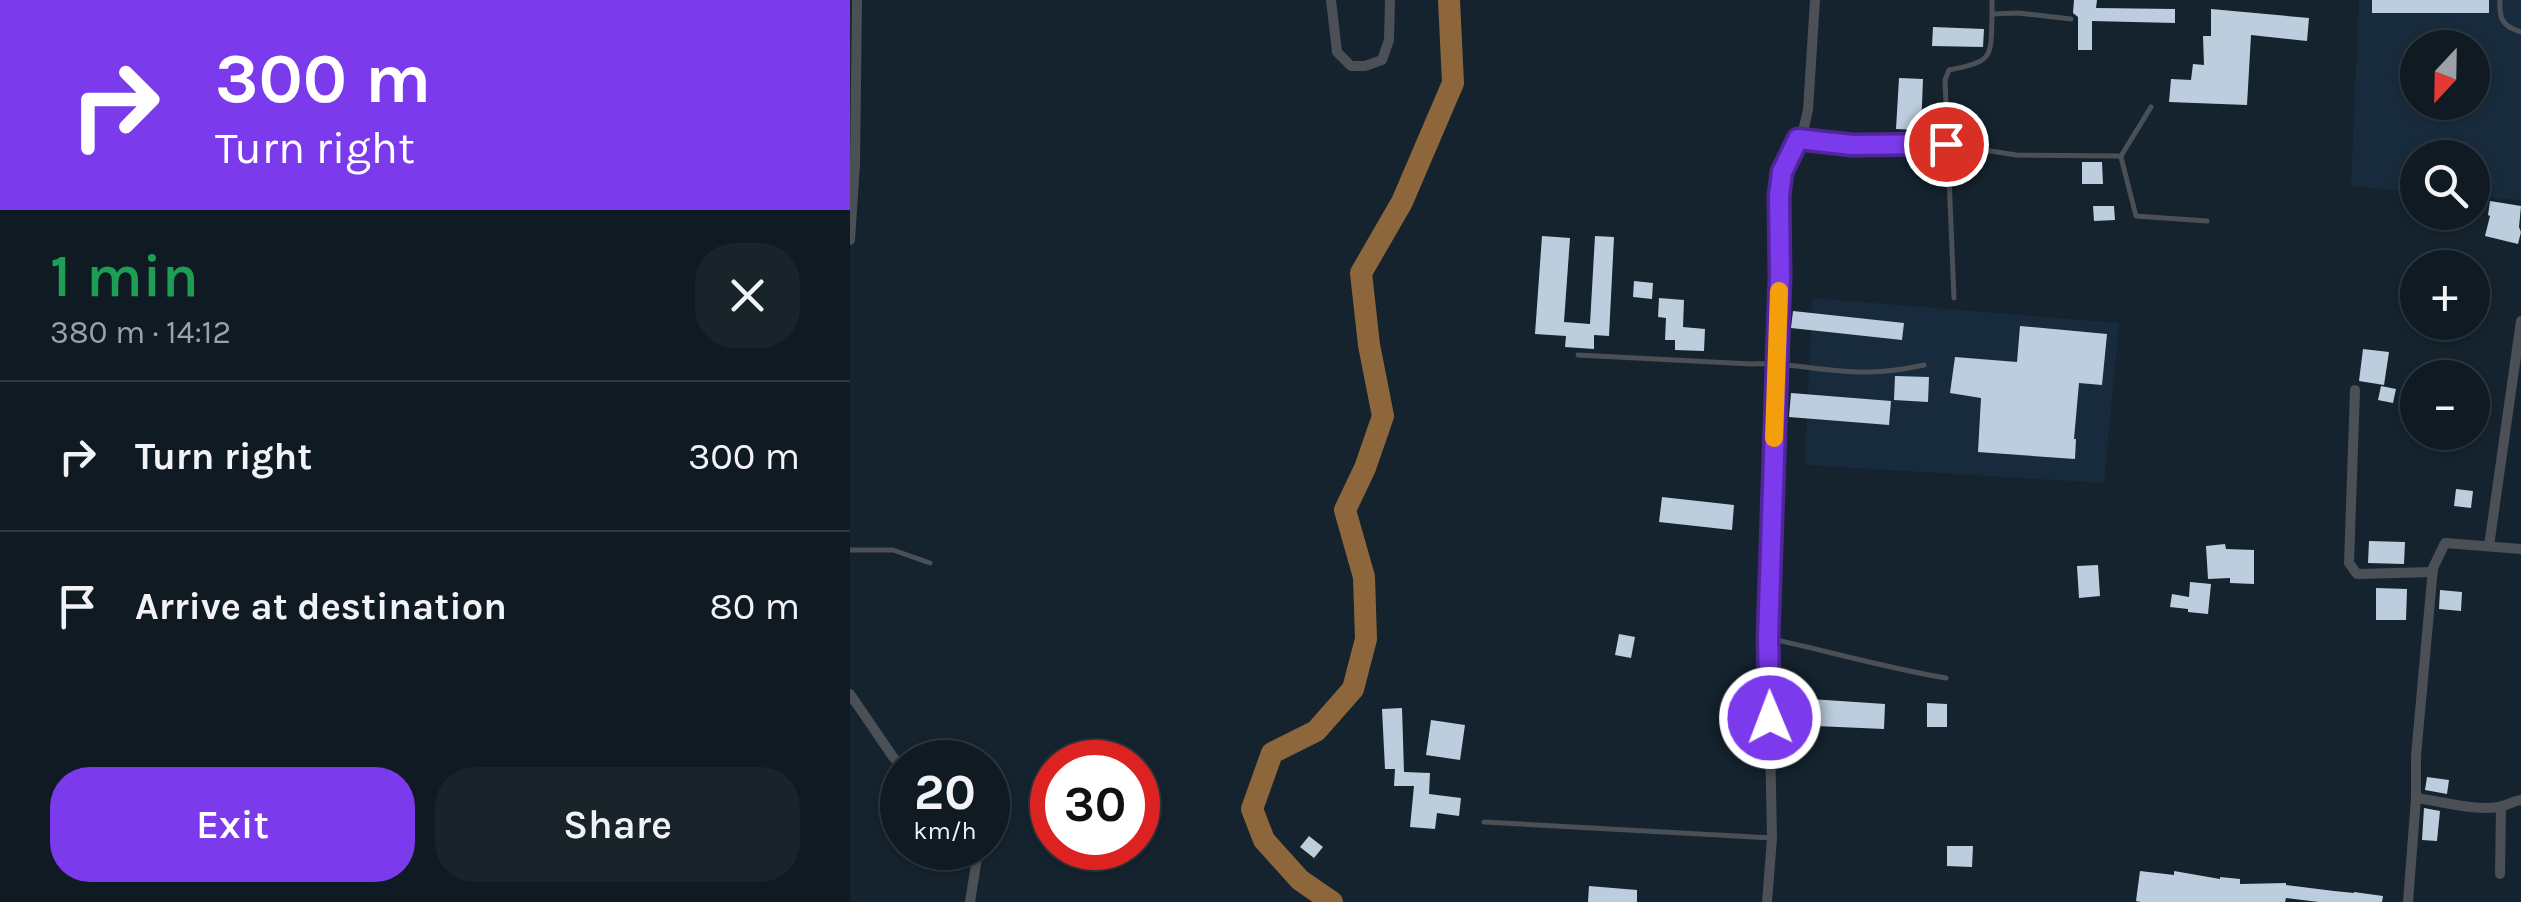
<!DOCTYPE html>
<meta charset="utf-8">
<style>
:root{--surface:#0f1a22;--page:#18232a;--text:#f1f3f6;--muted:#9ba1a5;--line:#2f3840;--accent:#7c3aed}
body{margin:0;font-family:Karla,sans-serif;background:var(--page);color:var(--text);height:100vh;display:flex;flex-direction:column;font-size:38px;white-space:nowrap}
*{box-sizing:border-box;margin:0}
p{font-size:32px;color:var(--muted)}
.icon{flex:none;width:55px;height:55px;fill:none;stroke:currentColor;stroke-width:2;stroke-linecap:round;stroke-linejoin:round}
.map{position:relative;flex:1;overflow:hidden}
.details{display:flex;flex-direction:column;background:var(--surface);width:850px}
.details>*{flex:none}
.guide{background:#7c3aed;color:#fff;overflow:hidden}
.needle{width:65px;rotate:202deg}
.fabs{position:absolute;left:1550px;top:30px;display:grid;gap:20px}
.fabs a{display:grid;place-items:center;width:90px;height:90px;border-radius:50%;background:var(--surface);box-shadow:0 2px 8px #0004,0 0 0 2px var(--line);font-size:50px}
.speed{position:absolute;left:30px;top:740px;display:flex;gap:20px;font-size:50px;font-weight:700;text-align:center}
.speed>*{display:grid;place-content:center;width:130px;height:130px;border-radius:50%;background:var(--surface);box-shadow:0 2px 8px #0004,0 0 0 2px var(--line);line-height:1}
.speed small{font-size:25px;font-weight:400}
.speed .limit{border:15px solid #d22;background:#fff;color:#111}
.pin{position:absolute;display:grid;place-items:center;width:85px;height:85px;color:#fff;margin:-42px;border:5px solid #fff;border-radius:50%;box-shadow:0 2px 10px #0007}
.me{position:absolute;width:110px;margin:-55px;rotate:359deg;stroke-linejoin:round;filter:drop-shadow(0 0 8px #0008)}
.turn{display:flex;align-items:center;gap:35px;height:210px;padding:0 50px;font-size:45px}
.turn .icon{width:130px;height:130px;stroke-width:2.5}
.turn b{display:block;font-size:70px;line-height:85px}
.round{display:grid;place-items:center;flex:none;width:105px;height:105px;border-radius:40px;background:var(--page)}
.overview{display:flex;align-items:center;justify-content:space-between;height:170px;padding:0 50px}
h1{font-size:60px;font-weight:600;line-height:75px;color:#1e9e55}
.button{display:flex;gap:20px;margin-top:auto;padding:20px 50px}
.button a{flex:1;height:115px;border-radius:40px;background:var(--accent);color:#fff;font-size:40px;font-weight:600;line-height:115px;text-align:center}
.button a+a{background:var(--page);color:var(--text)}
ul{padding:0;list-style:none}
li{display:flex;align-items:center;gap:30px;height:150px;padding:0 50px;border-top:2px solid var(--line)}
li div{flex:1}
li b{display:block;font-size:38px}
li em{font-style:normal}
main{display:flex;flex:1;min-height:0}
.map>svg:first-child{display:block}
</style>
<main>
<section class="details">
<div class="guide">
<div class="turn"><svg class="icon" aria-label="right" viewBox="0 0 24 24"><path d="M7 20v-9h11M14 6l5 5-5 5"/></svg><div><b>300 m</b>Turn right</div></div>
</div>
<div class="overview"><div><h1>1 min</h1><p>380 m · 14:12</p></div><a class="round"><svg class="icon" aria-label="close" viewBox="0 0 24 24"><path d="M6 6l12 12M18 6L6 18"/></svg></a></div>
<ul>
<li><svg class="icon" aria-label="right" viewBox="0 0 24 24"><path d="M7 20v-9h11M14 6l5 5-5 5"/></svg><div><b>Turn right</b></div><em>300 m</em></li>
<li><svg class="icon" aria-label="arrive" viewBox="0 0 24 24"><path d="M6 21V4h12l-3 4 3 4H6"/></svg><div><b>Arrive at destination</b></div><em>80 m</em></li>
</ul>
<div class="button"><a>Exit</a><a>Share</a></div>
</section>
<div class="map">
<svg width="1671" height="902" viewBox="0 0 1671 902">
<rect width="100%" height="100%" fill="#14232e"/>
<path fill="#182b3c" fill-rule="evenodd" d="M1509,0H1671V200L1623,196L1622,158H1568L1567,192L1501,186ZM1568,48H1622V102H1568Z
M962,298L1269,323L1254,483L955,465Z"/>
<g fill="none" stroke-linecap="round" stroke-linejoin="round">
<path stroke="#8d673b" stroke-width="22" d="M482,902L450,880L414,840L402,809L422,753L466,731L503,689L516,639L514,577L495,510L515,468L533,416L519,345L511,273L552,202L603,83L599,0"/>
</g>
<path fill="#bccede" d="M1224,0H1247L1246,8L1325,9V23L1242,21V50H1228V17L1223,13Z
M1522,0H1639V13H1522Z
M1361,9L1459,18L1457,41L1401,35L1397,105L1319,102L1321,79L1341,80L1343,64L1354,65L1353,36H1361Z
M1083,27L1134,29L1133,47L1082,46Z
M1049,78L1073,79L1071,130L1046,129Z
M1232,162H1252L1253,184H1232Z
M1640,201L1671,206L1669,227L1671,232L1668,244L1635,236L1640,216L1638,215Z
M1243,206H1264L1265,220L1244,221Z
M692,236L720,238L714,322L740,324L745,236L764,237L759,336L744,335V349L715,347L716,336L685,334Z
M784,281L803,283L802,299L783,297Z
M809,298L834,300L833,327L855,329L854,351L825,350V340H815L816,318L808,317Z
M943,311L1054,323L1052,340L941,328Z
M1170,326L1257,334L1252,385L1229,383L1224,439H1226L1225,459L1128,452L1131,398L1100,393L1105,357L1167,362Z
M1513,349L1539,352L1534,385L1509,381Z
M1045,376L1079,377L1078,402L1044,400Z
M1531,386L1546,389L1543,403L1528,400Z
M941,393L1041,401L1039,425L939,417Z
M1606,489L1623,491L1621,508L1604,506Z
M812,497L884,505L882,530L809,522Z
M1519,541L1555,542L1554,564L1518,563Z
M1375,544L1376,549L1404,550V584L1380,583V578L1358,579L1356,546Z
M1248,565L1250,596L1229,598L1227,566Z
M1340,582L1361,584L1358,614L1338,612V609L1320,607L1322,594L1339,597Z
M1526,588L1557,589L1556,620H1526Z
M1590,590L1612,592L1611,611L1589,609Z
M769,634L785,637L781,658L765,655Z
M946,698L1035,704L1034,729L943,725Z
M1077,703L1097,704V727H1077Z
M552,708L554,772L580,773L579,794L611,798L609,816L587,813L585,829L560,827L564,786H544L545,769H535L532,709Z
M581,720L615,725L610,760L576,755Z
M1577,777L1599,780L1597,794L1575,790Z
M1574,808L1590,811L1587,841L1572,840Z
M459,836L473,847L464,858L450,847Z
M1097,846H1123L1122,867L1097,866Z
M1290,871L1324,875V871L1370,879V877L1390,879V884L1436,883V885L1484,891L1504,893V892L1533,896L1532,902H1469L1436,898L1435,902H1291L1286,901Z
M739,886L787,890V902H738Z"/>
<g fill="none" stroke-linecap="round" stroke-linejoin="round">
<path stroke="#4a5056" stroke-width="5" d="M1142,0V14
M1650,0C1649,19 1652,26 1671,32
M948,139L1002,145L1096,144L1166,155L1271,156L1301,107
M1271,157L1286,216L1357,221
M1104,298L1095,80L1099,70C1144,61 1141,58 1142,14L1168,13L1221,19
M728,355L901,364C941,362 979,373 1019,372C1038,372 1055,369 1074,365
M0,550H43L80,563
M918,638C978,651 1036,668 1096,678
M634,822L922,838"/>
<path stroke="#4a5056" stroke-width="10" d="M481,0L487,52L501,66H515L532,60L539,40L540,0
M0,240L5,164L7,0
M1505,390L1499,563L1507,574L1583,572
M1639,546L1671,321
M0,694L43,757L52,766
M1566,798C1590,801 1625,811 1648,807C1656,806 1663,801 1671,800
M1650,874L1651,807
M120,902L127,858L125,848
M917,902L922,838L918,638L930,276L929,196L932,172L954,127L958,110L965,0
M1558,902L1566,798V756L1583,568L1595,543L1671,549"/>
</g>
<g fill="none" stroke-linecap="round" stroke-linejoin="round">
<g stroke="#51269a" stroke-width="25">
<path id="route" d="M920,718L918,638L930,276L929,196L932,172L948,139L1002,145L1096,144"/>
</g>
<use href="#route" stroke="#7c3aed" stroke-width="18"/>
<path stroke="#f59e0b" stroke-width="18" d="M924,438L929,291"/>
</g>
</svg>
<div class="fabs">
<a><svg class="needle" viewBox="-14 -14 28 28"><path d="M0-13l5 13h-10z" fill="#e53935"/><path d="M0 13l5-13h-10z" fill="#9ba1a5"/></svg></a>
<a><svg class="icon" aria-label="search" viewBox="0 0 24 24"><circle cx="10" cy="10" r="6"/><path d="M15 15l6 6"/></svg></a>
<a>+</a>
<a>−</a>
</div>
<div class="speed"><div>20<small>km/h</small></div><div class="limit">30</div></div>
<div class="pin" style="left:1096px;top:144px;background:#d93025"><svg class="icon" aria-label="arrive" viewBox="0 0 24 24"><path d="M6 21V4h12l-3 4 3 4H6"/></svg></div>
<svg class="me" style="left:920px;top:718px" viewBox="-20 -20 40 40"><circle r="17" fill="#7c3aed" stroke="#fff" stroke-width="3"/><path d="M0-11L8 9 0 5-8 9z" fill="#fff"/></svg>
</div>
</main>
